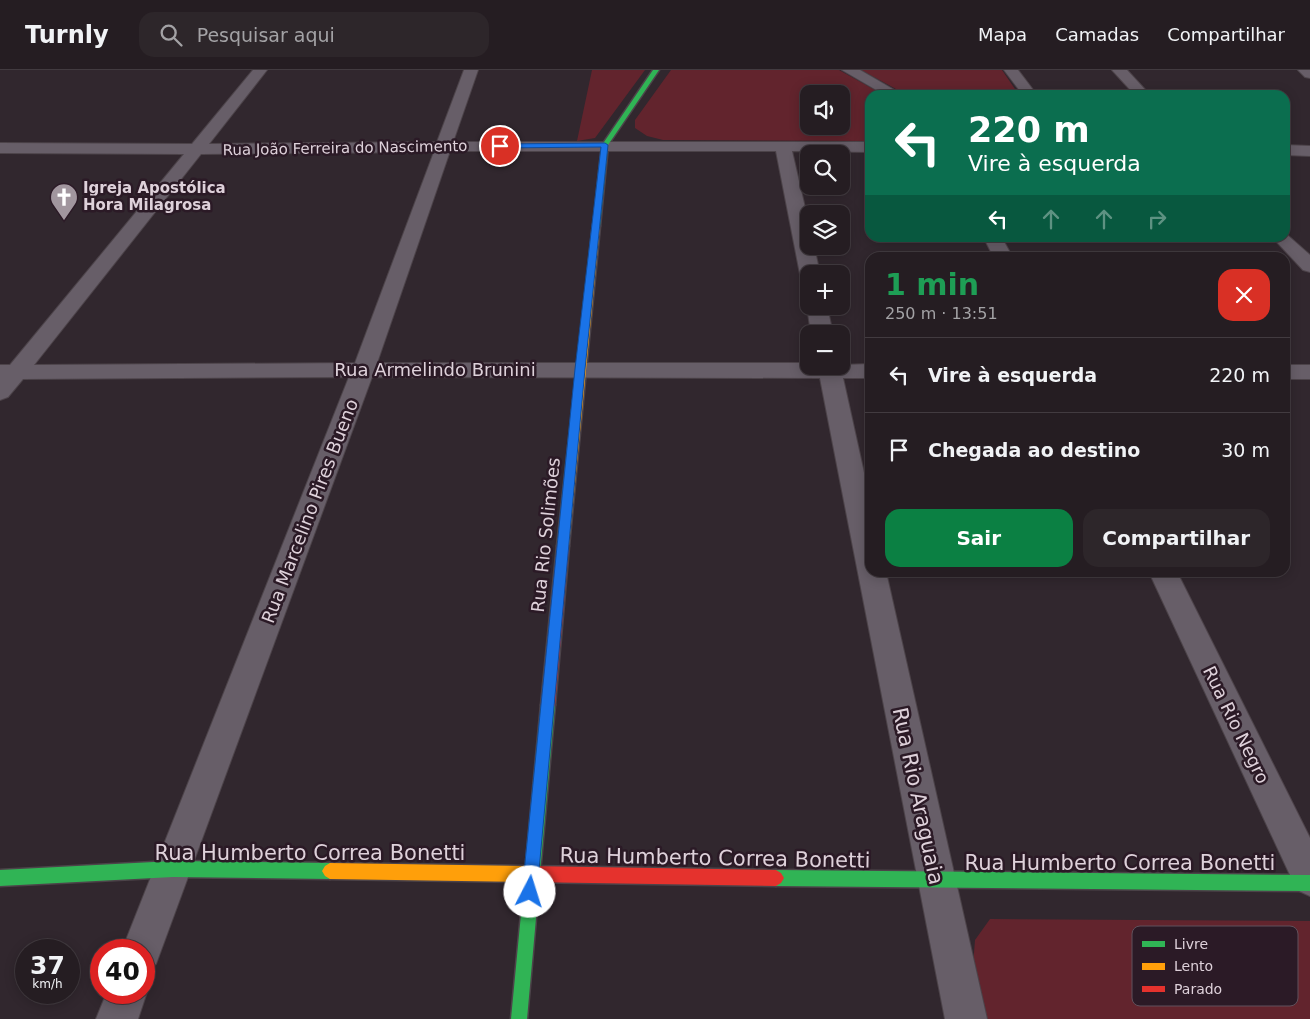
<!DOCTYPE html>
<html lang="pt">
<meta charset="utf-8">
<style>
:root{--surface:#251d22;--page:#2d262a;--text:#f1f3f6;--muted:#a3a2a5;--line:#423b40;--accent:#0b8043}
body{margin:0;font-family:"DejaVu Sans",sans-serif;background:var(--page);color:var(--text);height:100vh;display:flex;flex-direction:column;font-size:19px;white-space:nowrap}
*{box-sizing:border-box;margin:0}
p{font-size:16px;color:var(--muted)}
.icon{flex:none;width:28px;height:28px;fill:none;stroke:currentColor;stroke-width:2;stroke-linecap:round;stroke-linejoin:round}
.map{position:relative;flex:1;overflow:hidden}
.sheet{position:absolute;left:865px;top:182px;width:425px;height:325px;display:flex;flex-direction:column;background:var(--surface);border-radius:15px;box-shadow:0 2px 12px #0003,0 0 0 1px var(--line)}
.sheet>*{flex:none}
.banner{position:absolute;left:865px;top:20px;width:425px;height:152px;border-radius:15px;box-shadow:0 2px 12px #0003,0 0 0 1px var(--line);background:#0b6e4f;color:#fff;overflow:hidden}
.controls{position:absolute;left:800px;top:15px;display:grid;gap:10px}
.controls a{display:grid;place-items:center;width:50px;height:50px;border-radius:10px;background:var(--surface);box-shadow:0 2px 12px #0003,0 0 0 1px var(--line);font-size:25px}
.speed{position:absolute;left:15px;top:869px;display:flex;gap:10px;font-size:25px;font-weight:700;text-align:center}
.speed>*{display:grid;place-content:center;width:65px;height:65px;border-radius:50%;background:var(--surface);box-shadow:0 2px 12px #0003,0 0 0 1px var(--line);line-height:1}
.speed small{font-size:12px;font-weight:400}
.speed .limit{border:8px solid #d22;background:#fff;color:#111}
.pin{position:absolute;display:grid;place-items:center;width:42px;height:42px;color:#fff;margin:-21px;border:2px solid #fff;border-radius:50%;box-shadow:0 1px 5px #0007}
.me{position:absolute;width:55px;margin:-28px;rotate:5deg;stroke-linejoin:round;filter:drop-shadow(0 0 4px #0008)}
.turn{display:flex;align-items:center;gap:18px;height:105px;padding:0 20px;font-size:22px}
.turn .icon{width:65px;height:65px;stroke-width:2.5}
.turn b{display:block;font-size:35px;line-height:42px}
.lanes{display:flex;align-items:center;height:48px;padding:0 20px;background:#0003;justify-content:center;gap:25px;direction:ltr}
.lanes .off{opacity:.35}
.round{display:grid;place-items:center;flex:none;width:52px;height:52px;border-radius:15px;background:var(--page)}
.summary{display:flex;align-items:center;justify-content:space-between;height:85px;padding:0 20px}
h1{font-size:30px;font-weight:700;line-height:38px;color:#1e9e55}
.button{display:flex;gap:10px;margin-top:auto;padding:10px 20px}
.button a{flex:1;height:58px;border-radius:15px;background:var(--accent);color:#fff;font-size:20px;font-weight:700;line-height:58px;text-align:center}
.button a+a{background:var(--page);color:var(--text)}
ul{padding:0;list-style:none}
li{display:flex;align-items:center;gap:15px;height:75px;padding:0 20px;border-top:1px solid var(--line)}
li div{flex:1}
li b{display:block;font-size:19px}
li em{font-style:normal}
header{display:flex;align-items:center;gap:30px;box-sizing:border-box;height:70px;padding:0 25px;background:var(--surface);border-bottom:1px solid var(--line)}
header strong{font-size:24px}
nav{display:flex;gap:28px;margin-inline-start:auto;font-size:18px}
.search{width:350px;height:45px;background:var(--page);display:flex;align-items:center;gap:12px;box-sizing:border-box;padding:0 18px;border-radius:15px;color:var(--muted);font-size:19px}
.map>svg:first-child{display:block}
</style>
<header>
<strong>Turnly</strong>
<div class="search"><svg class="icon" aria-label="search" viewBox="0 0 24 24"><circle cx="10" cy="10" r="6"/><path d="M15 15l6 6"/></svg>Pesquisar aqui</div>
<nav><a>Mapa</a><a>Camadas</a><a>Compartilhar</a></nav>
</header>
<div class="map">
<svg width="1310" height="949" viewBox="0 0 1310 949">
<rect width="100%" height="100%" fill="#31272e"/>
<path fill="#62242d" fill-rule="evenodd" d="M592,0H645L595,68L577,71Z
M671,0H839L884,25H870V71L663,70L647,66L635,58V50ZM809,24H841V56H809Z
M861,0H1002L1019,25H907Z
M990,849L1310,851V949H985L973,896L975,870Z"/>
<g fill="none" stroke-linecap="round" stroke-linejoin="round">
<g stroke="#4c4349" stroke-width="2">
<path id="street" d="M253,0H267L209,74L437,72L464,0H478L453,72H870V82L792,81L809,155V176H814L820,204H809V210L803,208L800,204L776,81H450L377,293H809V296L870,294V308H843L870,430V502H886L987,949H945L820,308L372,307L156,894L144,899V880H122L349,307L23,309L8,327L0,330V295H10L184,84L0,83V73L192,74ZM434,82L355,293L34,295L201,84Z
M842,0H860L903,25H885Z
M1004,0H1018L1037,25H1023Z
M1112,0H1127L1150,25H1135Z
M1298,0H1310V8L1305,7Z
M1285,75L1310,76V86L1285,85Z
M1285,163L1310,185V202L1303,200L1273,168H1285Z
M984,168H1002L1013,188H994Z
M809,233V236H827L833,264H811L807,236Z
M1285,295H1310V309H1285Z
M1149,502H1177L1310,768V826L1297,820Z
M144,914L147,922L138,949H96L107,922H144Z"/>
</g>
<g stroke="#4c4349" stroke-width="3">
<path id="fast" d="M653,0H659L608,75L600,156L593,158L602,75Z
M548,629L553,631L555,635L527,949H511L541,635L543,631Z
M173,791L330,793L335,796L338,801L335,806L330,809L173,807L0,816V800Z
M776,800L1310,805V821L776,816L771,813L768,808L771,803Z"/>
</g>
<g stroke="#4c4349" stroke-width="3">
<path id="slow" d="M593,154L600,156L569,476L567,479H559L557,476Z
M330,793L528,796L533,799L536,804L533,809L528,812L330,809L325,806L322,801L325,796Z"/>
</g>
<g stroke="#4c4349" stroke-width="3">
<path id="jam" d="M563,472L567,473L569,476L555,635L553,639L548,641L543,639L541,635L557,476L559,473Z
M528,796L776,800L781,803L784,808L781,813L776,816L528,812L523,809L520,804L523,799Z"/>
</g>
<use href="#street" fill="#675e68" fill-rule="evenodd"/>
<use href="#fast" fill="#30b455" fill-rule="evenodd"/>
<use href="#slow" fill="#ff9f0a" fill-rule="evenodd"/>
<use href="#jam" fill="#e5322d" fill-rule="evenodd"/>
</g>
<path fill="#1a73e8" stroke="#114b97" d="M605,73L608,75L585,299L537,822L535,827L530,829L524,827L522,822L575,299L601,77L500,78L497,76L500,74Z"/>
<defs>
<g id="church-pin" transform="scale(1.4375)"><path d="M0 17L-7.5 6A9.5 9.5 0 1 1 7.5 6Z" fill="#a1969e" stroke="#2b1a26"/><path d="M-1.2-6h2.4v3.5h3.3v2.4h-3.3V6h-2.4V-.1h-3.3v-2.4h3.3Z" fill="#fff"/></g>
</defs>
<g fill-rule="evenodd">
<use href="#church-pin" x="64" y="127"/>
</g>
<g text-anchor="middle" stroke-width="5" stroke-linejoin="round" paint-order="stroke">
<g font-size="15" fill="#ded1da" stroke="#2b1a26">
<text transform="translate(345 78) rotate(-1)" y="5">Rua João Ferreira do Nascimento</text>
</g>
<g font-size="15" font-weight="bold" fill="#ded1da" stroke="#2b1a26" text-anchor="start">
<text x="83" y="123">Igreja Apostólica<tspan x="83" dy="17">Hora Milagrosa</tspan></text>
</g>
<g font-size="18" fill="#ded1da" stroke="#2b1a26">
<text x="435" y="306">Rua Armelindo Brunini</text>
<text transform="translate(310 441) rotate(-69)" y="6">Rua Marcelino Pires Bueno</text>
<text transform="translate(546 465) rotate(-84)" y="6">Rua Rio Solimões</text>
<text transform="translate(1236 655) rotate(64)" y="6">Rua Rio Negro</text>
</g>
<g font-size="21" fill="#ded1da" stroke="#2b1a26">
<text transform="translate(918 726) rotate(78)" y="7">Rua Rio Araguaia</text>
<text x="310" y="790">Rua Humberto Correa Bonetti</text>
<text transform="translate(715 788) rotate(1)" y="7">Rua Humberto Correa Bonetti</text>
<text x="1120" y="800">Rua Humberto Correa Bonetti</text>
</g>
</g>
<rect x="1132" y="856" width="166" height="80" rx="8" fill="#2b1a26" stroke="#61515c" stroke-width="1"/>
<rect x="1142" y="871" width="23" height="6" fill="#30b455"/>
<rect x="1142" y="893" width="23" height="7" fill="#ff9f0a"/>
<rect x="1142" y="916" width="23" height="6" fill="#e5322d"/>
<g font-size="14" fill="#ded1da">
<text x="1174" y="879">Livre</text>
<text x="1174" y="901">Lento</text>
<text x="1174" y="924">Parado</text>
</g>
</svg>
<div class="controls">
<a><svg class="icon" aria-label="sound" viewBox="0 0 24 24"><path d="M4 9h4l5-4v14l-5-4H4zM17 9q2 3 0 6"/></svg></a>
<a><svg class="icon" aria-label="search" viewBox="0 0 24 24"><circle cx="10" cy="10" r="6"/><path d="M15 15l6 6"/></svg></a>
<a><svg class="icon" aria-label="layers" viewBox="0 0 24 24"><path d="M12 4l9 5-9 5-9-5zM3 14l9 5 9-5"/></svg></a>
<a>+</a>
<a>−</a>
</div>
<div class="speed"><div>37<small>km/h</small></div><div class="limit">40</div></div>
<div class="pin" style="left:500px;top:76px;background:#d93025"><svg class="icon" aria-label="arrive" viewBox="0 0 24 24"><path d="M6 21V4h12l-3 4 3 4H6"/></svg></div>
<svg class="me" style="left:530px;top:822px" viewBox="-20 -20 40 40"><circle r="19" fill="#fff"/><path d="M0-13L10 11 0 6-10 11z" fill="#1a73e8"/></svg>
<div class="banner">
<div class="turn"><svg class="icon" aria-label="left" viewBox="0 0 24 24"><path d="M17 20v-9H6M10 6l-5 5 5 5"/></svg><div><b>220 m</b>Vire à esquerda</div></div>
<div class="lanes"><svg class="icon" aria-label="left" viewBox="0 0 24 24"><path d="M17 20v-9H6M10 6l-5 5 5 5"/></svg><svg class="icon off" aria-label="ahead" viewBox="0 0 24 24"><path d="M12 20V5M6 11l6-6 6 6"/></svg><svg class="icon off" aria-label="ahead" viewBox="0 0 24 24"><path d="M12 20V5M6 11l6-6 6 6"/></svg><svg class="icon off" aria-label="right" viewBox="0 0 24 24"><path d="M7 20v-9h11M14 6l5 5-5 5"/></svg></div>
</div>
<section class="sheet">
<div class="summary"><div><h1>1 min</h1><p>250 m · 13:51</p></div><a class="round" style="background:#d93025;color:#fff"><svg class="icon" aria-label="close" viewBox="0 0 24 24"><path d="M6 6l12 12M18 6L6 18"/></svg></a></div>
<ul>
<li><svg class="icon" aria-label="left" viewBox="0 0 24 24"><path d="M17 20v-9H6M10 6l-5 5 5 5"/></svg><div><b>Vire à esquerda</b></div><em>220 m</em></li>
<li><svg class="icon" aria-label="arrive" viewBox="0 0 24 24"><path d="M6 21V4h12l-3 4 3 4H6"/></svg><div><b>Chegada ao destino</b></div><em>30 m</em></li>
</ul>
<div class="button"><a>Sair</a><a>Compartilhar</a></div>
</section>
</div>
